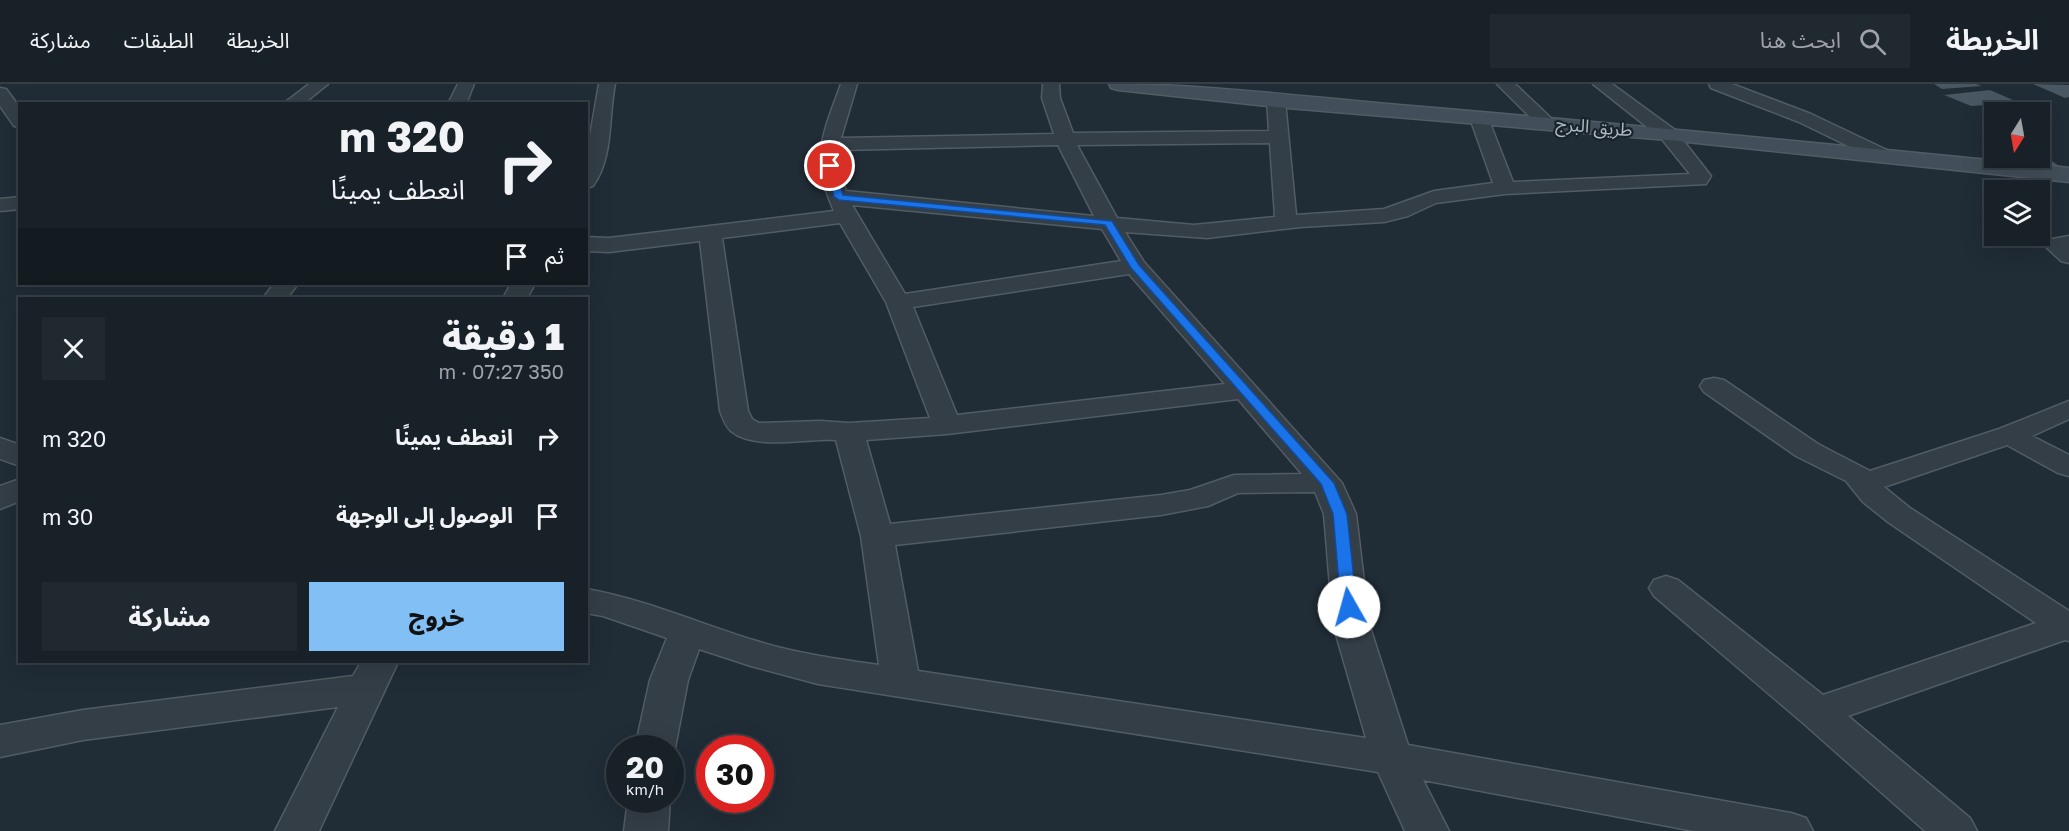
<!DOCTYPE html>
<html lang="ar">
<meta charset="utf-8">
<style>
:root{--surface:#182128;--page:#212930;--text:#f1f3f6;--muted:#9fa3a8;--line:#363e45;--accent:#82bff4}
body{margin:0;font-family:"Golos Text","Noto Sans Arabic",sans-serif;background:var(--page);color:var(--text);direction:rtl;height:100vh;display:flex;flex-direction:column;font-size:22px;white-space:nowrap}
*{box-sizing:border-box;margin:0}
p{font-size:20px;color:var(--muted)}
.icon{flex:none;width:33px;height:33px;fill:none;stroke:currentColor;stroke-width:2;stroke-linecap:round;stroke-linejoin:round}
.map{position:relative;flex:1;overflow:hidden;direction:ltr}
.details{position:absolute;left:18px;top:213px;width:570px;height:366px;display:flex;flex-direction:column;background:var(--surface);border-radius:0px;box-shadow:0 6px 24px #0002,0 0 0 2px var(--line);direction:rtl}
.details>*{flex:none}
.guide{position:absolute;left:18px;top:18px;width:570px;height:183px;border-radius:0px;box-shadow:0 6px 24px #0002,0 0 0 2px var(--line);direction:rtl;background:#182128;color:var(--text);overflow:hidden}
.needle{width:39px;rotate:191deg}
.buttons{position:absolute;left:1984px;top:18px;display:grid;gap:12px}
.buttons a{display:grid;place-items:center;width:66px;height:66px;border-radius:0px;background:var(--surface);box-shadow:0 6px 24px #0002,0 0 0 2px var(--line);font-size:30px}
.speed{position:absolute;left:606px;top:651px;display:flex;gap:12px;font-size:30px;font-weight:700;text-align:center}
.speed>*{display:grid;place-content:center;width:78px;height:78px;border-radius:50%;background:var(--surface);box-shadow:0 6px 24px #0002,0 0 0 2px var(--line);line-height:1}
.speed small{font-size:15px;font-weight:400}
.speed .limit{border:9px solid #d22;background:#fff;color:#111}
.pin{position:absolute;display:grid;place-items:center;width:51px;height:51px;color:#fff;margin:-26px;border:3px solid #fff;border-radius:50%;box-shadow:0 2px 6px #0007}
.me{position:absolute;width:66px;margin:-33px;rotate:353deg;stroke-linejoin:round;filter:drop-shadow(0 0 4px #0008)}
.turn{display:flex;align-items:center;gap:21px;height:126px;padding:0 24px;font-size:27px}
.turn .icon{width:78px;height:78px;stroke-width:2.5}
.turn b{display:block;font-size:42px;line-height:51px}
.then{display:flex;align-items:center;height:57px;padding:0 24px;background:#0003;gap:12px;font-size:22px}
.round{display:grid;place-items:center;flex:none;width:63px;height:63px;border-radius:0px;background:var(--page)}
.headline{display:flex;align-items:center;justify-content:space-between;height:102px;padding:0 24px}
h1{font-size:36px;font-weight:800;line-height:45px}
.action{display:flex;gap:12px;margin-top:auto;padding:12px 24px}
.action a{flex:1;height:69px;border-radius:0px;background:var(--accent);color:#111;font-size:24px;font-weight:800;line-height:69px;text-align:center}
.action a+a{background:var(--page);color:var(--text)}
ul{padding:0;list-style:none}
li{display:flex;align-items:center;gap:18px;height:78px;padding:0 24px}
li div{flex:1}
li b{display:block;font-size:22px}
li em{font-style:normal}
header{display:flex;align-items:center;gap:36px;box-sizing:border-box;height:84px;padding:0 30px;background:var(--surface);border-bottom:2px solid var(--line)}
header strong{font-size:28px}
nav{display:flex;gap:33px;margin-inline-start:auto;font-size:21px}
.search{width:420px;height:54px;background:var(--page);display:flex;align-items:center;gap:15px;box-sizing:border-box;padding:0 21px;border-radius:0px;color:var(--muted);font-size:22px}
.map>svg:first-child{display:block}
</style>
<header>
<strong>الخريطة</strong>
<div class="search"><svg class="icon" aria-label="search" viewBox="0 0 24 24"><circle cx="10" cy="10" r="6"/><path d="M15 15l6 6"/></svg>ابحث هنا</div>
<nav><a>الخريطة</a><a>الطبقات</a><a>مشاركة</a></nav>
</header>
<div class="map">
<svg width="2069" height="747" viewBox="0 0 2069 747">
<rect width="100%" height="100%" fill="#202c36"/>
<path fill="#485762" d="M1934,0H1976L1982,2L1942,5Z
M2033,0L2069,1V13L2065,14Z
M1990,6L2020,19L1971,22L1944,11Z
M2025,75L2050,76L2064,85L2043,83Z"/>
<g fill="none" stroke-linecap="round" stroke-linejoin="round">
<g stroke="#515c64" stroke-width="3">
<path id="street" d="M309,0H328L303,20H283Z
M458,0H474L466,20H448Z
M599,0H615C608,34 614,72 593,102L586,104V75Z
M841,0H857L841,54L1054,50L1042,14L1043,0H1059L1060,14L1073,49L1269,47L1267,17L1270,13H1282L1285,17L1296,131L1384,125L1434,107L1493,99L1470,34L1473,30H1485L1488,34L1513,98L1690,90L1661,54L1593,0H1612L1675,46L1711,92L1706,100L1505,110L1436,119L1408,132L1384,138L1300,143L1207,154L1125,148L1144,178L1342,399L1356,430L1369,540L1408,661L1791,729L1806,734L1813,747H1694L1423,696L1449,747H1405L1378,688L818,600L751,582L699,565L688,596L675,664L670,673V664H635L650,596L667,554L603,532L586,529V505C644,515 698,539 753,556C794,569 837,575 879,581L861,452L836,356C807,354 755,367 731,347C725,342 723,334 720,327L700,157L609,168L586,167V153L609,154L834,127C810,73 822,53 841,0ZM1270,59L1275,133L1194,141L1117,134L1077,61ZM1058,61L1094,132L846,107L841,92L839,66ZM852,121L1102,145L1121,177L905,210ZM840,139L886,218L930,334L849,339L820,337L759,339L752,335L748,327L722,154ZM1129,190L1225,300L957,331L913,223ZM1238,315L1302,390L1234,391L1190,406L1161,411L890,440L866,356L947,350ZM1315,408L1324,430L1333,540L1366,654L918,587L895,461L1161,431L1208,422L1238,409Z
M1497,0H1515L1552,35L1555,39L1552,43H1540Z
M1709,0H1732L1811,30L1893,69L1896,73L1893,77H1879L1799,38L1711,4Z
M0,4L6,5L20,24V43L14,42L0,22Z
M20,113V125L0,127V115Z
M2069,152V179L2061,177L2044,161L2047,156Z
M274,200H298L287,214H263Z
M511,200H535L527,214H503Z
M1714,294L1724,296L1818,360L1870,387L1999,345L2069,317V335L2032,352L2069,371V392L2058,389L2007,361L1884,403L1910,424L2069,527V557L2065,556L1848,632L1970,734L1977,747H1925L1803,639L1654,512L1649,504L1654,496L1666,492L1678,496L1823,611L2036,539L1888,438L1863,418L1846,397L1796,372L1704,308L1700,302L1704,296Z
M0,354L20,361V382L0,375Z
M20,395V417L0,425V402Z
M361,578H398L319,747H275L338,623L83,656L0,673V641L83,626L353,592Z
M628,716H670L668,747H624Z"/>
</g>
<g stroke="#515c64" stroke-width="3">
<path id="secondary" d="M1109,0C1213,0 1319,15 1423,23C1638,41 1854,63 2069,84V98L1668,56L1276,23L1118,6L1111,4Z"/>
</g>
<use href="#street" fill="#333e46" fill-rule="evenodd"/>
<use href="#secondary" fill="#424e59" fill-rule="evenodd"/>
</g>
<path fill="#1a73e8" stroke="#114b97" stroke-width="1.5" d="M827,80L834,82L843,111L1112,137L1139,181L1334,399L1347,430L1357,523L1355,527H1343L1341,523L1333,430L1321,400L1131,184L1105,141L839,116L834,113Z"/>
<g text-anchor="middle" stroke-width="4.5" stroke-linejoin="round" paint-order="stroke">
<g font-size="18" fill="#adb9c3" stroke="#19232b">
<text transform="translate(1594 43) rotate(5)" y="6">طريق البرج</text>
</g>
</g>
</svg>
<div class="buttons">
<a><svg class="needle" viewBox="-14 -14 28 28"><path d="M0-13l5 13h-10z" fill="#e53935"/><path d="M0 13l5-13h-10z" fill="#9fa3a8"/></svg></a>
<a><svg class="icon" aria-label="layers" viewBox="0 0 24 24"><path d="M12 4l9 5-9 5-9-5zM3 14l9 5 9-5"/></svg></a>
</div>
<div class="speed"><div>20<small>km/h</small></div><div class="limit">30</div></div>
<div class="pin" style="left:830px;top:82px;background:#d93025"><svg class="icon" aria-label="arrive" viewBox="0 0 24 24"><path d="M6 21V4h12l-3 4 3 4H6"/></svg></div>
<svg class="me" style="left:1349px;top:523px" viewBox="-20 -20 40 40"><circle r="19" fill="#fff"/><path d="M0-13L10 11 0 6-10 11z" fill="#1a73e8"/></svg>
<div class="guide">
<div class="turn"><svg class="icon" aria-label="right" viewBox="0 0 24 24"><path d="M7 20v-9h11M14 6l5 5-5 5"/></svg><div><b>320 m</b>انعطف يمينًا</div></div>
<div class="then">ثم<svg class="icon" aria-label="arrive" viewBox="0 0 24 24"><path d="M6 21V4h12l-3 4 3 4H6"/></svg></div>
</div>
<section class="details">
<div class="headline"><div><h1>1 دقيقة</h1><p>350 m · 07:27</p></div><a class="round"><svg class="icon" aria-label="close" viewBox="0 0 24 24"><path d="M6 6l12 12M18 6L6 18"/></svg></a></div>
<ul>
<li><svg class="icon" aria-label="right" viewBox="0 0 24 24"><path d="M7 20v-9h11M14 6l5 5-5 5"/></svg><div><b>انعطف يمينًا</b></div><em>320 m</em></li>
<li><svg class="icon" aria-label="arrive" viewBox="0 0 24 24"><path d="M6 21V4h12l-3 4 3 4H6"/></svg><div><b>الوصول إلى الوجهة</b></div><em>30 m</em></li>
</ul>
<div class="action"><a>خروج</a><a>مشاركة</a></div>
</section>
</div>
